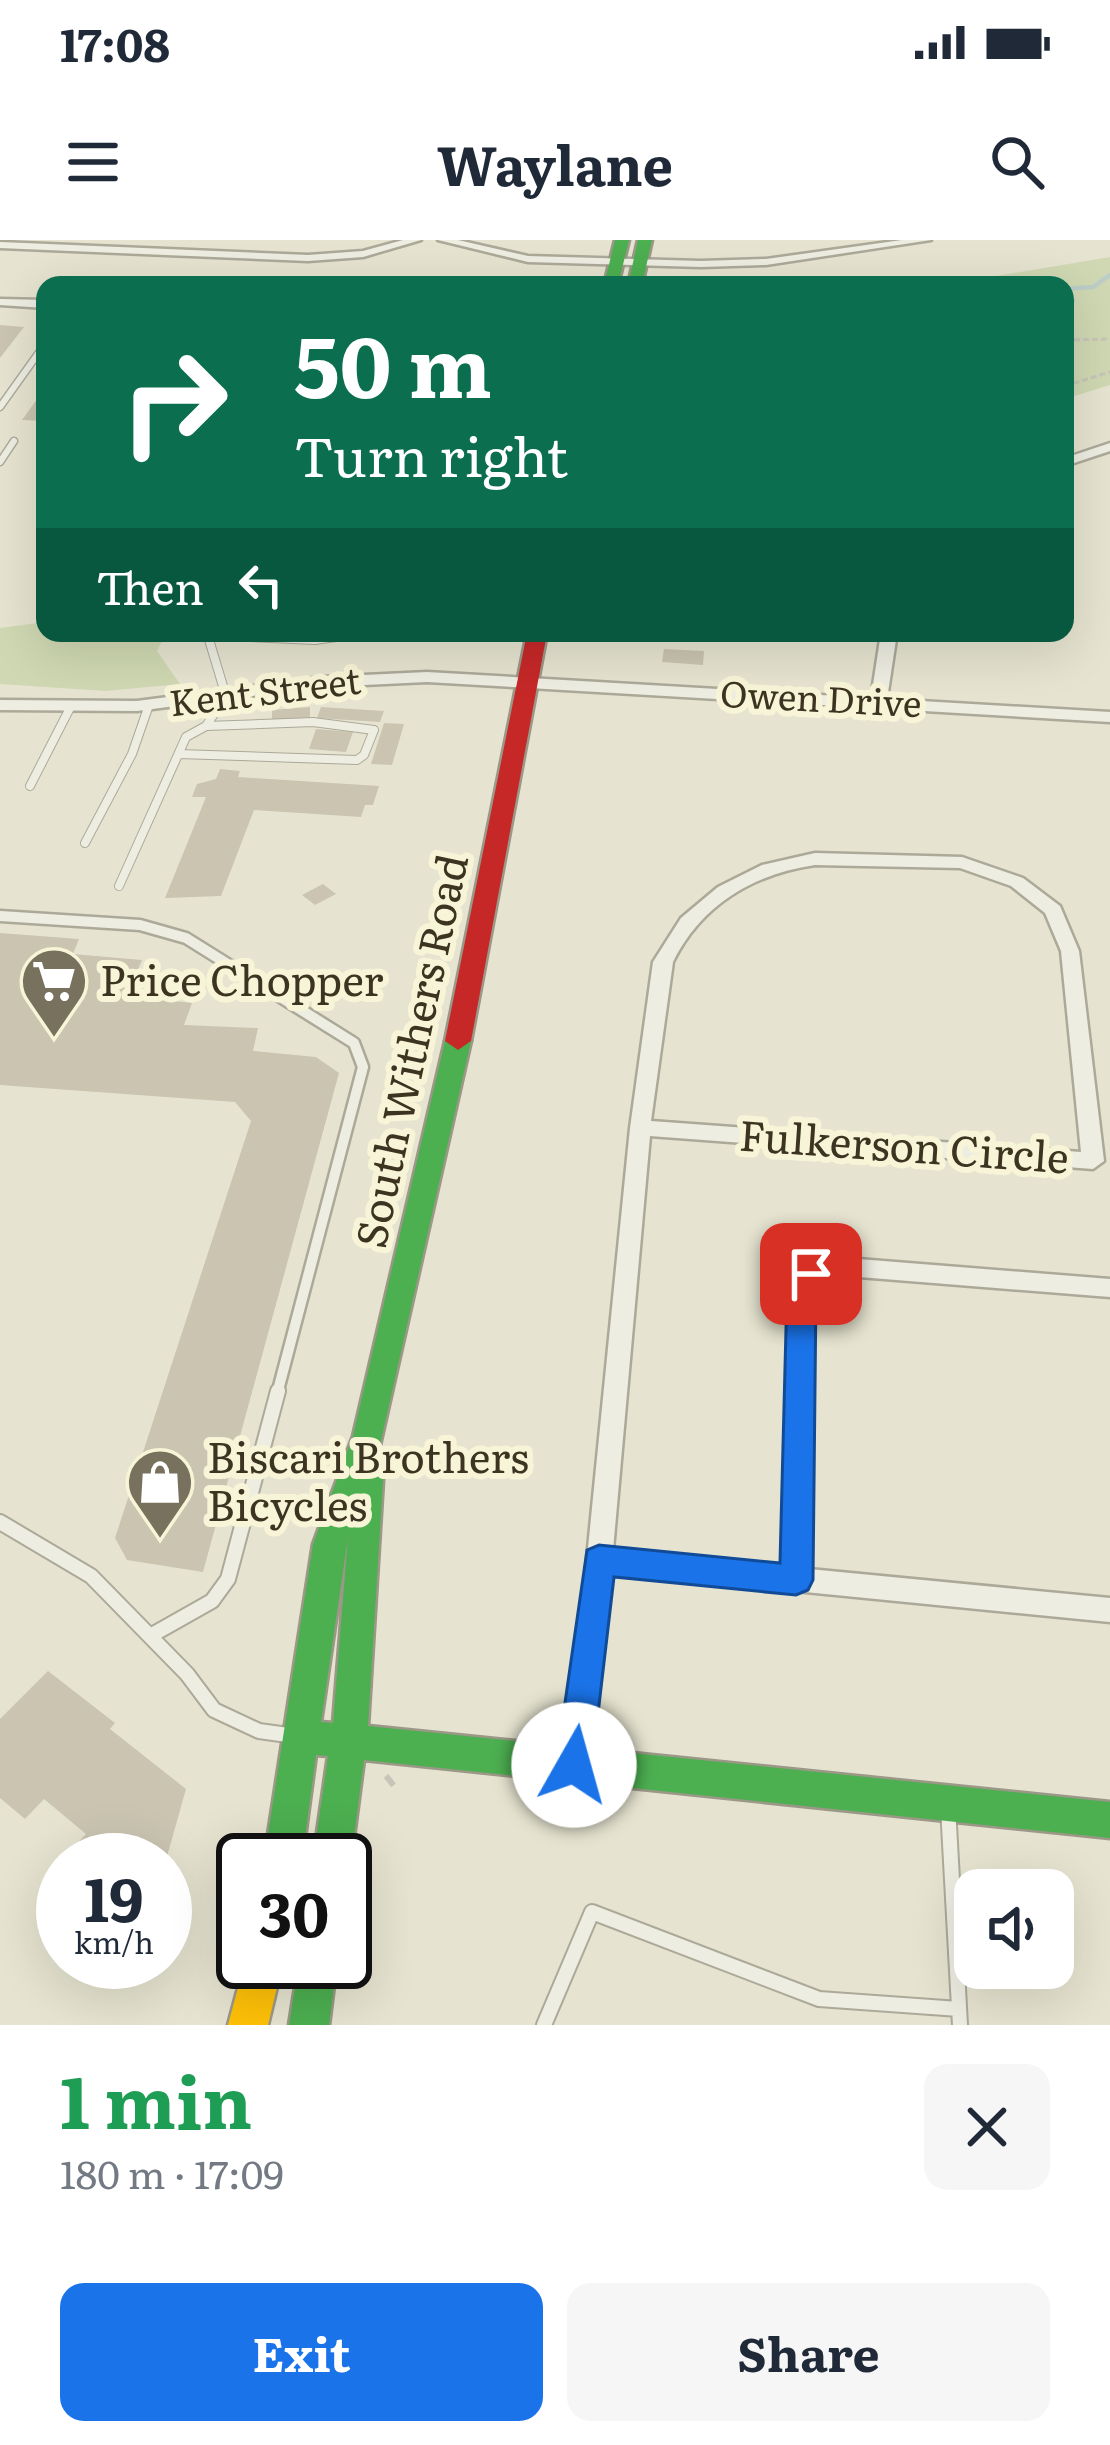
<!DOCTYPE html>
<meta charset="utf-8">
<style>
:root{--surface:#fff;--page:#f6f6f7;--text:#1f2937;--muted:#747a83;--accent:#1a73e8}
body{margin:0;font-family:Literata,serif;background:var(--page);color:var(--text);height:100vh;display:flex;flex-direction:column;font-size:45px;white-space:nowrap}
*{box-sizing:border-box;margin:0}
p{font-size:39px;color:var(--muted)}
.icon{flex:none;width:66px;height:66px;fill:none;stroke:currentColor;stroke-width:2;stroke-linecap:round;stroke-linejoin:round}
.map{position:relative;height:1785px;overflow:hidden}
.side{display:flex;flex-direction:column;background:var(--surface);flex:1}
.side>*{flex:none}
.hud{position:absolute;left:36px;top:36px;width:1038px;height:366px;border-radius:24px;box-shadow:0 12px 48px #0002;background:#0b6e4f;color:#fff;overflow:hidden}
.tools{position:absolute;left:954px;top:1629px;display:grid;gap:24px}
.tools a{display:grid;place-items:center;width:120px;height:120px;border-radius:24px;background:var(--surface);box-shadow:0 12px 48px #0002;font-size:60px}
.speed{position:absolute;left:36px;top:1593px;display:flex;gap:24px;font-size:60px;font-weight:700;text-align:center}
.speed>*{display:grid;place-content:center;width:156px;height:156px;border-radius:50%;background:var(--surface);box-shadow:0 12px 48px #0002;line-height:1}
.speed small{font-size:30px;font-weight:400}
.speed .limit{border:6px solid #111;border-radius:18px;background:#fff;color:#111}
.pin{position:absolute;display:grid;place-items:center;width:102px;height:102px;color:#fff;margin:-51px;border-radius:24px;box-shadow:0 6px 18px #0006}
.me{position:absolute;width:132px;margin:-66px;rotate:7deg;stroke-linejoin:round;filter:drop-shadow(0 0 9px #0008)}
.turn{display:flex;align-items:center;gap:42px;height:252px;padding:0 60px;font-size:54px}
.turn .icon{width:156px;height:156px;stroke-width:2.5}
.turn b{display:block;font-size:84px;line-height:102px}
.then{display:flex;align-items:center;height:114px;padding:0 60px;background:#0003;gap:24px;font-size:45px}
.round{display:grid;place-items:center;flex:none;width:126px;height:126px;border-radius:24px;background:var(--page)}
.overview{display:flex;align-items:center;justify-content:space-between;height:204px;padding:0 60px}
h1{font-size:72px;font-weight:700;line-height:90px;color:#1e9e55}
.button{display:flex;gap:24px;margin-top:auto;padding:24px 60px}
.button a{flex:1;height:138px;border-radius:24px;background:var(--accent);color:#fff;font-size:48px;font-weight:700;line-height:138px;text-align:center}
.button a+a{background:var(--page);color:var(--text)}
.status{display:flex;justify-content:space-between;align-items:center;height:84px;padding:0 60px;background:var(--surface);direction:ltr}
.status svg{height:33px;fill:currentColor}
header{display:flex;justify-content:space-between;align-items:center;height:156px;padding:0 60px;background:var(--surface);font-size:54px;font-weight:700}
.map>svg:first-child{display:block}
</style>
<div class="status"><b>17:08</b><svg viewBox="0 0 49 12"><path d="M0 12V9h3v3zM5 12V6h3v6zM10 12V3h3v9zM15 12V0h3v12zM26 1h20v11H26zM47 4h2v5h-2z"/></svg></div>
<header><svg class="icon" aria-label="menu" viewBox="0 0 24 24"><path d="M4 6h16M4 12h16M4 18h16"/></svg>Waylane<svg class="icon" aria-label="search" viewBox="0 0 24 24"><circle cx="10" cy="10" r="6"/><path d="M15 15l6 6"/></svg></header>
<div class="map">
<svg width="1110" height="1785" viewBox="0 0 1110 1785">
<rect width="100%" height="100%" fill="#e6e4d0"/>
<path fill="#cfd8b2" d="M1110,17V145L1065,159V45H942Z
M45,382V393H166L157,411L180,444L106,451L0,444V388Z"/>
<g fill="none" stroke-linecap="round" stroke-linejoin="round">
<path stroke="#bbcdc6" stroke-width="4.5" d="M1065,49L1093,47L1110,35
M1065,49L1073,61H1065"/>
</g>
<path fill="#cac4b1" d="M0,85L24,87L0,118Z
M45,148V181L22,180Z
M664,409L704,411L703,425L662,422Z
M310,467V477L272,480V470Z
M321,467L384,471L380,482L317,478Z
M384,483L404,484L392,525L371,524Z
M316,489L353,492L346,512L309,509Z
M220,529L240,531L238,537L379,546L373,565H365L361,577L254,570L221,656L165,658L206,557H192L197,544L216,539Z
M323,644L336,654L315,665L302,655Z
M0,693L79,699L73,714L142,720L127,756L192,763L184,785L258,788L253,811L316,817L339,833L203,1332L127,1320L115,1298L251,881L235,862L0,845Z
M48,1431L115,1483L110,1489L186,1549L166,1620H82L71,1610L86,1594L44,1559L25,1579L0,1558V1479Z"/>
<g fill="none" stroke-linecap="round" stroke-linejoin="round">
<g stroke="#aca999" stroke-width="9">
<path id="lane-far3" d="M0,167L45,104
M0,222L14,201"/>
</g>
<g stroke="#aca999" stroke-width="10">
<path id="lane-far2" d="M207,395L315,400L364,393
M179,514L357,520L364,515L374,490L313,482L206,486
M30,546L70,468
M85,603L132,514L149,465
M119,646L186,497L206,486L226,456L207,393"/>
</g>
<g stroke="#aca999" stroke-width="15">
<path id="lane-far1" d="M0,676L140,685L186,698L354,803L363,827L277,1154"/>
</g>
<g stroke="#aca999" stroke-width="18">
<path id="lane" d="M0,1282L91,1336L187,1434L214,1470L259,1491L295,1496
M150,1396L212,1361L228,1339L278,1151
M948,1567L960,1785
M544,1785L592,1672L819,1759L959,1769"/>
</g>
<g stroke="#aca999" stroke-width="5">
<path id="street" d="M403,0H421L363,17L308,21L0,8V2L308,15L363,11Z
M438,0H458L528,16L701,21L766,19L902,0H931L766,25L701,27L528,22Z
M0,59L45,60V68L0,65Z
M1110,203V211L1065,226V218Z
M881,393H897L887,459L1110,472V482L427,442L322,447L137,471L0,470V460L137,461L322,437L427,432L871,458Z
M815,613L962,617L1023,638L1060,666L1079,711L1104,921L1093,929L650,896L613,1310L783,1326L790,1050L803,1028L833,1017L1110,1039V1057L834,1035L819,1040L812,1051L809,1329L1110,1358V1382L611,1333L588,1525L584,1535L574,1539L564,1535L560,1525L578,1408L630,888L653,722L681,678L718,647L762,625ZM815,625L960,628L1011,646L1045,673L1061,711L1081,912L651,881L673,722C701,665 753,634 815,625Z"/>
</g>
<g stroke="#9c9888" stroke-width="5">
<path id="fast" d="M615,0H629L618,45H604Z
M638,0H652L642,45H628Z
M458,792L471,801L378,1214L384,1224L368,1486L1110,1562V1598L364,1520L351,1620L345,1633V1620H313L328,1516L316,1515L302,1620H264L313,1304L353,1196L445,801ZM348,1297L333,1483L321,1482Z
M299,1722H337L329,1785H289Z"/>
</g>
<g stroke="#9c9888" stroke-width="5">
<path id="slow" d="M245,1722H283L268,1785H228Z"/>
</g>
<g stroke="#9c9888" stroke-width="5">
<path id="jam" d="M527,393H547L471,801L458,810L445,801Z"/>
</g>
<path stroke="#c7c5b8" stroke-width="3" stroke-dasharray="6 3" stroke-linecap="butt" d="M1065,100L1110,99
M1065,146L1110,132"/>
<path stroke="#c7c5b8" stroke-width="6" stroke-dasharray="12 8" stroke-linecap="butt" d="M386,1536L395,1547"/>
<use href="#lane-far3" stroke="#eeede2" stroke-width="6"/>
<use href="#lane-far2" stroke="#eeede2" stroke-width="8"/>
<use href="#lane-far1" stroke="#eeede2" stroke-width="10"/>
<use href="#lane" stroke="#eeede2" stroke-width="14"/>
<use href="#street" fill="#eeede2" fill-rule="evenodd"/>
<use href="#fast" fill="#4caf50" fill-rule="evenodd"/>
<use href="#slow" fill="#ffc107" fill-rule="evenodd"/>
<use href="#jam" fill="#c62828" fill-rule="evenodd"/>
</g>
<path fill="#1a73e8" stroke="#114b97" stroke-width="3" d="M811,1023L822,1026L826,1034L816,1051L813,1340L808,1350L796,1355L614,1337L592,1525L587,1537L574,1542L561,1537L556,1525L587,1310L599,1305L780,1323L787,1050L801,1026Z"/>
<defs>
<g id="supermarket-pin" transform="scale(3.45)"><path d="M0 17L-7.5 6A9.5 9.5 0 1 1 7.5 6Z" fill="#78715e" stroke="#f7f4d7"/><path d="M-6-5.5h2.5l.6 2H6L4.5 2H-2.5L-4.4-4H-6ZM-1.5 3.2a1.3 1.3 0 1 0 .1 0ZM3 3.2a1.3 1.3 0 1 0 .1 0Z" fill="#fff"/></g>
<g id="shop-pin" transform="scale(3.45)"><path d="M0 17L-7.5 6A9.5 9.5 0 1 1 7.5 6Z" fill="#78715e" stroke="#f7f4d7"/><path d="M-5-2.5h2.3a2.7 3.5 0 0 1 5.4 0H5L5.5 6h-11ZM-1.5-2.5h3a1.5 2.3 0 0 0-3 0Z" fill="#fff"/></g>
</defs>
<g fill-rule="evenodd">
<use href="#supermarket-pin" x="54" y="741"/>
<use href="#shop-pin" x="160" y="1242"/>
</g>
<g text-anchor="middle" stroke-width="12" stroke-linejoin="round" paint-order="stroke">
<g font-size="36" fill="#3c3320" stroke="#f7f4d7">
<text transform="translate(265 452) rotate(-7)" y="13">Kent Street</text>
<text transform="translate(821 459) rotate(3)" y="13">Owen Drive</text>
</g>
<g font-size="42" fill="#3c3320" stroke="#f7f4d7" text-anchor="start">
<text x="100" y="756">Price Chopper</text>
<text x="207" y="1233">Biscari Brothers<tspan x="207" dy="48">Bicycles</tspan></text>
</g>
<g font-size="42" fill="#3c3320" stroke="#f7f4d7">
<text transform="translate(412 811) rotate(-78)" y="15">South Withers Road</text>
<text transform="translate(904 907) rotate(4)" y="15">Fulkerson Circle</text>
</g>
</g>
</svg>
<div class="tools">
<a><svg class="icon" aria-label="sound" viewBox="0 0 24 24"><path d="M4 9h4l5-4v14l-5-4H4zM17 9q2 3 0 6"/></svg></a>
</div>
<div class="speed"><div>19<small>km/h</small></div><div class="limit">30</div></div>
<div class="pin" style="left:811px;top:1034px;background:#d93025"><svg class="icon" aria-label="arrive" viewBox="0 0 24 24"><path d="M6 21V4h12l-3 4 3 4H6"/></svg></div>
<svg class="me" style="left:574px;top:1525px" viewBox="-20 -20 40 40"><circle r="19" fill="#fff"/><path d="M0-13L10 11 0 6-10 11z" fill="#1a73e8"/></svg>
<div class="hud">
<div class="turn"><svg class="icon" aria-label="right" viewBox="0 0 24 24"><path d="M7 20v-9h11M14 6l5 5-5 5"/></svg><div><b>50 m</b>Turn right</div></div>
<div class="then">Then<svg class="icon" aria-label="left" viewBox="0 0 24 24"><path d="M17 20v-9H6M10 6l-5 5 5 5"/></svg></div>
</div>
</div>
<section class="side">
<div class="overview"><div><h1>1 min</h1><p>180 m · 17:09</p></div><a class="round"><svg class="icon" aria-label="close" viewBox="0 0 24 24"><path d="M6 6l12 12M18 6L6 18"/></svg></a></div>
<div class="button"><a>Exit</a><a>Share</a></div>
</section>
